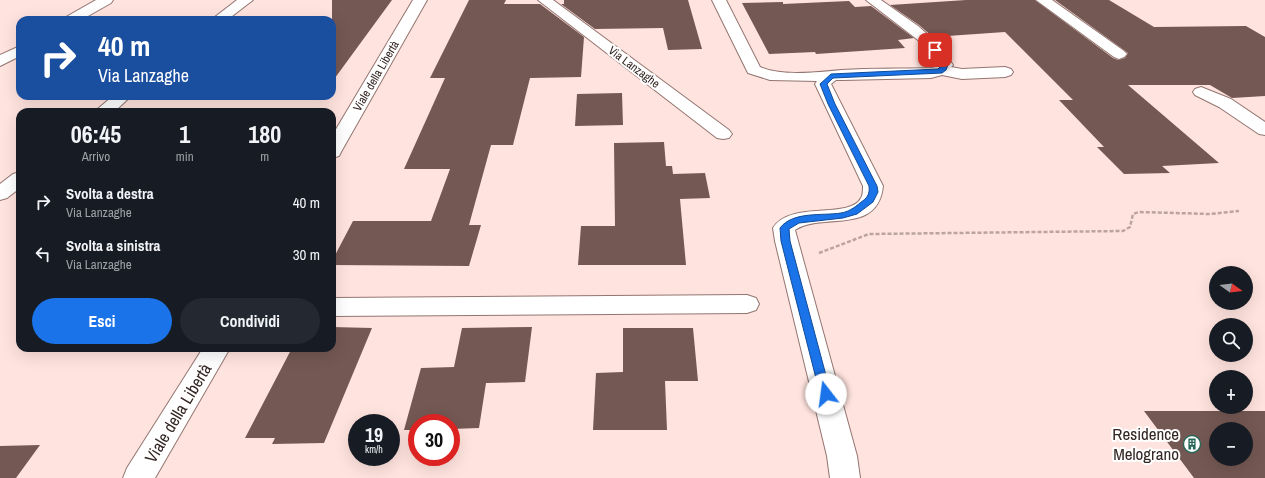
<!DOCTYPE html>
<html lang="it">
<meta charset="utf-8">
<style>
:root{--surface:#171b24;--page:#242831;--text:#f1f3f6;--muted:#9ea1a6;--accent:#1a73e8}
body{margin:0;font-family:"Archivo Narrow",sans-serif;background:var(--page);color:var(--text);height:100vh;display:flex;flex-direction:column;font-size:15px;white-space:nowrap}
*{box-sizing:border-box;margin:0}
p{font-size:13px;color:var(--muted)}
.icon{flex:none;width:22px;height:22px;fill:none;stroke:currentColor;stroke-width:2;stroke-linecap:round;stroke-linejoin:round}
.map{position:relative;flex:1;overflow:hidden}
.panel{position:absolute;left:16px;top:108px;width:320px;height:244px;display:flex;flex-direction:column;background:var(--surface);border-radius:12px;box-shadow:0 4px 16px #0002}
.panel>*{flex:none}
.hud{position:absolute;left:16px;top:16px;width:320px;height:84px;border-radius:12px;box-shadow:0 4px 16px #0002;background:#1a4fa0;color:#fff;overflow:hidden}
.needle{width:26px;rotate:104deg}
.controls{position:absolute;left:1209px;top:266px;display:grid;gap:8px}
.controls a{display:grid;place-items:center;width:44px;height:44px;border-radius:50%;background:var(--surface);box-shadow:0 4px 16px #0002;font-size:20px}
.speed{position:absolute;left:348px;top:414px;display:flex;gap:8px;font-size:20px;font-weight:700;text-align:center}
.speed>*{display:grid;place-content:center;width:52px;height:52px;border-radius:50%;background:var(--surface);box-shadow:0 4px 16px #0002;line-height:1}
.speed small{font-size:10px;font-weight:400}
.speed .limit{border:6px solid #d22;background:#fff;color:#111}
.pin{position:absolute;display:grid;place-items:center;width:34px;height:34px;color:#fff;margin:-17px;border-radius:8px;box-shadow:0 2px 6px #0006}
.me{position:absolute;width:44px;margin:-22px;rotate:345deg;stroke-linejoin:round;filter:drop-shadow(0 0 3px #0008)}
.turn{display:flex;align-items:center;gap:14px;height:84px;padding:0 16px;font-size:18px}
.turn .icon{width:52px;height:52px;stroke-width:2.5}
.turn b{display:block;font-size:28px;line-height:34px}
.eta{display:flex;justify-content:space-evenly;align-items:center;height:68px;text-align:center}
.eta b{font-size:24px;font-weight:700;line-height:28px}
.cta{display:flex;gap:8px;margin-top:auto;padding:8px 16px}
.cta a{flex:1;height:46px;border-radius:24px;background:var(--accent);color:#fff;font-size:16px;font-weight:700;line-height:46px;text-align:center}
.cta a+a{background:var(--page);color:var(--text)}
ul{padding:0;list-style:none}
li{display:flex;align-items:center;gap:12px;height:52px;padding:0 16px}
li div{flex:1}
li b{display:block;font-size:15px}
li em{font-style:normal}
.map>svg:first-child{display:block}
</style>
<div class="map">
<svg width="1265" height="478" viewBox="0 0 1265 478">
<rect width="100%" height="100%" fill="#ffe3de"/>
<path fill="#745853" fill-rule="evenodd" d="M332,0H392L332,82Z
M469,0H506L504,4H540L584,37L581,77L530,78L513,145H491L469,225H481L469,266L332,265V261L353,221H431L450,169H404L445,78H430Z
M564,0H688L702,49L668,50L663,28L595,29L561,4H564Z
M966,0H1035L1113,58L1118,60L1125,58L1128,53L1055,0H1109L1154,27L1246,26L1265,37V96L1232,98L1210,85H1128L1219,163L1162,166L1170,173L1124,174L1097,147H1104L1059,100H1073L1005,32L933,37L919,25L890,5Z
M849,1L855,7L871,6L914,38L898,40L905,48L816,54L815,52L769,54L742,3L783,2V4Z
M622,93L623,125L575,126L577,94Z
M664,142L666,166H672L673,174L705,173L710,198L680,199L686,265H578L581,226H615L614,143Z
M332,327L372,328L324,443L272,444L275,438H245L292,348H332Z
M532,327L525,382L486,383L479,428L451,429V423H417V430H404L421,368L454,367L462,328Z
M623,328H693L698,381H665L667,430H593L596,373L623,372Z
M1144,411H1265V478H1194ZM1216,429H1246V459H1216Z
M40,445L16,478H0V446Z"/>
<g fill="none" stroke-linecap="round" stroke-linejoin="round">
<g stroke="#937570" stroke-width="2">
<path id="minor" d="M96,0H113L111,3L81,20H64L66,17Z
M237,0H253L227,20H211Z
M413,0H427L341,152L339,156L332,158V136Z
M538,0H553L729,130L732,134L729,138L723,139L717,138Z
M712,0H726L760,67C782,77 818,72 842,70C871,68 901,69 931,68L936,67L937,65L933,57L918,40L866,0H881L918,26L937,43L953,65L951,67L962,69L1005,67L1011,69L1013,72L1011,75L1005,77L962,79L942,75L931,78L842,80H836L831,84L883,186C878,236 821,212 795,230L857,456L860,478H830L827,456L775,241L773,228C791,200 849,220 861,198C863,195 863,190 863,186L815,84L817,81L770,80L748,73Z
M1036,0H1052L1124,51L1127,54L1124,57L1119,59L1114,57Z
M20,46V56L0,66V55Z
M1201,87L1231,99L1265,122V135L1259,134L1219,107L1195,95L1193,92L1195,89Z
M113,96H131L114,112H94Z
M20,172V188L7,198L0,200V184L13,174Z
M747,295L756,298L759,304L756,310L747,313L332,316V298Z
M203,348H230L155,478H123L127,468Z"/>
</g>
<path stroke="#bba4a0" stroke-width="2.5" stroke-dasharray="4 2" stroke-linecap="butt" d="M819,253L869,234L1123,231L1130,227L1133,214L1139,212L1210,214L1239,211"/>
<use href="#minor" fill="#fff" fill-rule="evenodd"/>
</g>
<path fill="#1a73e8" stroke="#114b97" d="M935,48L937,49L948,65L946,70L942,73L833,78L827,84L835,104L877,186L878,192L873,202L857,214L843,218L799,223L789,229L790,241L831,394L830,397L826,398L821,397L820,394L781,241L780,228C793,211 822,216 841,213C848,212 854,208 860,203C867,198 870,195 869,186L828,104L820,84L831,74L938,69L942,65L932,50Z"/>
<defs>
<g id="building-ring" transform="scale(0.9)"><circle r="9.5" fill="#fff" stroke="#266857" stroke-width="1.5"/><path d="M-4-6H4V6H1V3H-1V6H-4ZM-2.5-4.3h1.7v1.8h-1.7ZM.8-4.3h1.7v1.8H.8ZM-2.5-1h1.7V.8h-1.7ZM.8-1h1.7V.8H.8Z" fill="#266857"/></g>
</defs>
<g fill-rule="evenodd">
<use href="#building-ring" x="1192" y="444"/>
</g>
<g text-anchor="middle" stroke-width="4" stroke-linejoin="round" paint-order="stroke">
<g font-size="12" fill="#332624" stroke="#fff">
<text transform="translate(634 67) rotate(37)" y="4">Via Lanzaghe</text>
<text transform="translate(376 76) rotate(-60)" y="4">Viale della Libertà</text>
</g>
<g font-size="17" fill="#332624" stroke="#fff">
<text transform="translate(178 413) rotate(-59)" y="6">Viale della Libertà</text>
</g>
<g font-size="17" fill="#332624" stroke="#fff" text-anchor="end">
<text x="1179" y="440">Residence<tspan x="1179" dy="20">Melograno</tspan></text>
</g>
</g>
</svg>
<div class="controls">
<a><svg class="needle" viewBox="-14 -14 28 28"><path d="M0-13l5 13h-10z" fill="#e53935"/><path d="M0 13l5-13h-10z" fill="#9ea1a6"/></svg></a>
<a><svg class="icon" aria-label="search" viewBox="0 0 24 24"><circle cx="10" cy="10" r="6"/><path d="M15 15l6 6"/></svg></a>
<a>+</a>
<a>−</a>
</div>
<div class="speed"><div>19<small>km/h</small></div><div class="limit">30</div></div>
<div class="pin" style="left:935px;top:50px;background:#d93025"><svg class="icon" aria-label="arrive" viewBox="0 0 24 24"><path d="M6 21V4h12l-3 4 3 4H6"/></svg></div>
<svg class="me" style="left:826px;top:394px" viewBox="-20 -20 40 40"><circle r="19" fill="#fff"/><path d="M0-13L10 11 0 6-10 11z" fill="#1a73e8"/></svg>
<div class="hud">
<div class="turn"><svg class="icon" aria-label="right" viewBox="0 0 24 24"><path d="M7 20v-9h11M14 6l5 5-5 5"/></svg><div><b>40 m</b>Via Lanzaghe</div></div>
</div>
<section class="panel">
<div class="eta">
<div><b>06:45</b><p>Arrivo</p></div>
<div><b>1</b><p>min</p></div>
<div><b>180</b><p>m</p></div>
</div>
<ul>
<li><svg class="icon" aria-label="right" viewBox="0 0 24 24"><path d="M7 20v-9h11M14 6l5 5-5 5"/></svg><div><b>Svolta a destra</b><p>Via Lanzaghe</p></div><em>40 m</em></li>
<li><svg class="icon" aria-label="left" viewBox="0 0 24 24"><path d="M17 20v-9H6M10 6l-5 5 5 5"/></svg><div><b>Svolta a sinistra</b><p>Via Lanzaghe</p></div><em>30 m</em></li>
</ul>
<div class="cta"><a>Esci</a><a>Condividi</a></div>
</section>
</div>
